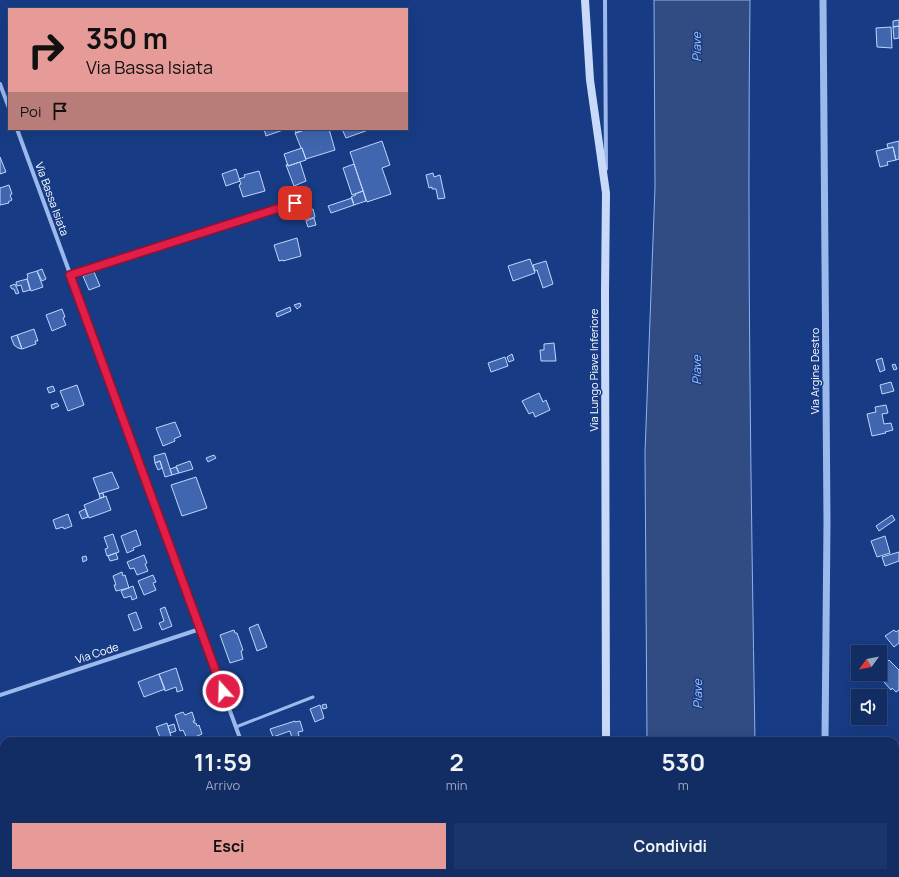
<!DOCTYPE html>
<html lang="it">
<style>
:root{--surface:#112d64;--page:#1a356a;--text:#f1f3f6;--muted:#9ca8bf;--line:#304978;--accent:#e69b98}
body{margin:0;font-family:Manrope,sans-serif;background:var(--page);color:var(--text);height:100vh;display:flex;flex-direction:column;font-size:15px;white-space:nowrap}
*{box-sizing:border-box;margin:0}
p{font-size:13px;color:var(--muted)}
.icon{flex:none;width:22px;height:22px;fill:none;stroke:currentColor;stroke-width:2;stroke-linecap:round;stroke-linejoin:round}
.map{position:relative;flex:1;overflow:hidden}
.side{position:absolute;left:0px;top:737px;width:899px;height:140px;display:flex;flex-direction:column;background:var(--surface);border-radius:12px 12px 0 0;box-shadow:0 4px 16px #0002,0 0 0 1px var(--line)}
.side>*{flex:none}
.guide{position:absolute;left:8px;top:8px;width:400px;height:122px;border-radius:0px;box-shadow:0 4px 16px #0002,0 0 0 1px var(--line);background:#e69b98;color:#111;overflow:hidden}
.needle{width:26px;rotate:237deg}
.fabs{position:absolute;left:851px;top:645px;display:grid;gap:8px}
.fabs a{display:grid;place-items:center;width:36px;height:36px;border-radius:0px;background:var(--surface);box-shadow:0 4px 16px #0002,0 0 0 1px var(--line);font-size:20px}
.pin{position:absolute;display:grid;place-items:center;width:34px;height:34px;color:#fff;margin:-17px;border-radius:8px;box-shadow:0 2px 6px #0006}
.me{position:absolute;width:44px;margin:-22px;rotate:340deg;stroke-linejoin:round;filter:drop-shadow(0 0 3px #0008)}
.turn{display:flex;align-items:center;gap:14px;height:84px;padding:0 12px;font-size:18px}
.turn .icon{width:52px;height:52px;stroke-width:2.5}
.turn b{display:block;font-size:28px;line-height:34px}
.then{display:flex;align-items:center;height:38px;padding:0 12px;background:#0003;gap:8px;font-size:15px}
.eta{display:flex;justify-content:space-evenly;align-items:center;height:68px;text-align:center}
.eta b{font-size:24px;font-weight:700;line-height:28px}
.action{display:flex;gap:8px;margin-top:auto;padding:8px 12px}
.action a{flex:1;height:46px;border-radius:0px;background:var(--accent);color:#111;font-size:16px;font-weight:700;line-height:46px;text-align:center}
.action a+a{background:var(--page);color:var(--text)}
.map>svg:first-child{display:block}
</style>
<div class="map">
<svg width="899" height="877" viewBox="0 0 899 877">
<rect width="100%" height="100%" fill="#173c85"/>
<path fill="#304c83" stroke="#8eb2f0" d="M654,0H750C747,247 751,494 755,741H647L645,452L655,187Z
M648,873H757V877H648Z"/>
<path fill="#3f66af" stroke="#c1d5fa" d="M899,20V26L893,27V21Z
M899,26V38L894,39L893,27Z
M891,27L892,48L877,47L876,28Z
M264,129H286L266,136Z
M295,129H307L296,133Z
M307,129H329L335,150L306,159L302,148H301L295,133Z
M342,129H371L346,138Z
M382,141L390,165L382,168L391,194L367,202L350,152Z
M899,141V159L896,160L893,147L888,148L887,144Z
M893,147L896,160L887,162L888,165L880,167L876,151Z
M302,148L306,160L288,166L284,154Z
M0,157L6,172L0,174Z
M300,162L306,181L294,186L286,165L288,164V166Z
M354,164L363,191L352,195L343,168Z
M236,169L240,181L226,186L222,174Z
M259,171L265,191L243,197L239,185L241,184L239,179L245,177L244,175Z
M433,173L434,177L440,175L445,198L438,199L436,189H432V187L429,188L426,175Z
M9,185L12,194L10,195L12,200L8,202L9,203L0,205V188Z
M363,191L366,201L354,205L351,197L356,195L355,194Z
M352,198L354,205L331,213L328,206Z
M308,205L310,210L313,209L315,217L305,220L301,207Z
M314,218L316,225L308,227L306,221Z
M297,238L301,256L283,261V260L279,261L274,245Z
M530,259L535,273L513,281L508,266Z
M546,261L553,284L543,288L537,270L535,271L533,265Z
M42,269L46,279L42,281L37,271Z
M37,271L43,287L31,291L27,278L28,277L27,274Z
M94,272L100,286L89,290L83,276Z
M27,279L30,290L23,292L21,285L17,286L16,282Z
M15,284L19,293L16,294L14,289H12L10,286Z
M300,303L301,306L297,309L294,305Z
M290,307L291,311L277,317L276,313Z
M62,309L65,317L63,318L66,325L52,331L46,315Z
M34,329L38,341H35L36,344L22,349L17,335Z
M17,335L22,349L18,348L14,345L11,337Z
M554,343L556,361H541L540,350H544V344Z
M512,354L514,360L509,362L507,357Z
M505,357L508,366L491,372L488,363Z
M882,358L885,370L880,372L876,360Z
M895,364L897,369L894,370L892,365Z
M891,382L894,391L882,394L880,385Z
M77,385L84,405L68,411L60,391Z
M53,386L55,391L49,393L47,388Z
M539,393L543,402L546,400L550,410L535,417L533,412L529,414L522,401Z
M57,403L59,406L52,409L51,405Z
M886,405L888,413L882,414L884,424L891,423L893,430L885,432L886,433L872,436L867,414L876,412L875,407Z
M175,422L181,436L174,439L175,441L163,446L156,428Z
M165,453L172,475L165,477L160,461L155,463L154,456Z
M214,455L216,458L208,462L206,458Z
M160,461L162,468L158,470L155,463Z
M190,461L193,469L179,473L176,466Z
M176,467L179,473L172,475L170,469Z
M112,472L119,488L99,494L93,478Z
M196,477L207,508L182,516L171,485Z
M103,493L104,497L100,498L99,494Z
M106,496L111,510L89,518L84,505Z
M85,509L88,517L82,519L79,512Z
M68,514L72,526L64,529L63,527L56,529L53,520Z
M892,515L895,520L879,531L876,526Z
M136,530L141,545L133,548L134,550L127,553L121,536Z
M113,534L119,552L107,556L105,549L108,548L104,537Z
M885,536L890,553L877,557L871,541Z
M899,552V561L885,566L882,557Z
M116,553L118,559L110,561L108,556Z
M144,555L147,563L145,564L148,571L137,575L134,568L130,569L127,562Z
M86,556L87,560L83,562L82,557Z
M122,572L123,576L125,575L129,588L116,591L114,585H116L113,576Z
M153,575L156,582L153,583L156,590L144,595L138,581Z
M133,586L137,598L132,600L131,596L124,598L121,591Z
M165,607L172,626L162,630L159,623L164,621L160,609Z
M136,612L142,628L134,631L128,615Z
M258,624L267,647L257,651L249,628Z
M234,630L235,633H237L243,650L241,651L243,659L230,663L220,635Z
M894,630L896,632L899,630V643L894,647L885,636Z
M889,660L899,670V690L896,692L892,688L891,690L877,674H880V668Z
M176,668L183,690L177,692L176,687L165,691L159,674Z
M159,674L165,689L144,697L138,682Z
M326,704L327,708L323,709L322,705Z
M320,705L324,718L315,722L310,709Z
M183,712L185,715L192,712L195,721H193L194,723H196L197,726L199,725L202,734L195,737L197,740L188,741L183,730L180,731L175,715Z
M295,721V722L300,721L303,731L298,732L299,736L292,738L290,731L273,737L270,729Z
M167,723L171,736L161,740L156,727Z
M174,724L176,731L170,733L168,726Z
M895,822L896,824L899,822V831L896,833Z
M205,873H212L213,875L207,877Z
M224,873H238L225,877Z
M373,873H390L378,877H375Z
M390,873H414L416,877H378Z"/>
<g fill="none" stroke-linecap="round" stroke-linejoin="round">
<path stroke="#9cb9ed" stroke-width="3" d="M236,727L313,697"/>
<path stroke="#9cb9ed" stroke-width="4" d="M605,0L606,169
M0,84L9,108
M17,129L241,741
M70,275L295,203
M0,695L200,629
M290,873L291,877"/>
<path stroke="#9cb9ed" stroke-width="7" d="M823,0L827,522L825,741
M825,877V873"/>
<path stroke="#c8d9f9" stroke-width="8" d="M585,0L590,80L606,193L605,292L606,741
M606,873V877"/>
</g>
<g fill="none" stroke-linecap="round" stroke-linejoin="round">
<g stroke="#92132f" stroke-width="10">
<path id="route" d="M223,691L70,275L295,203"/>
</g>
<use href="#route" stroke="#e11d48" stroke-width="7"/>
</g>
<g text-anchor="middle" stroke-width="3" stroke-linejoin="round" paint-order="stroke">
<g font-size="11" fill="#fff" stroke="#173c85">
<text transform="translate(52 199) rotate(70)" y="4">Via Bassa Isiata</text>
<text transform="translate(594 370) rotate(-90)" y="4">Via Lungo Piave Inferiore</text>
<text transform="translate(815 371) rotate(-90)" y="4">Via Argine Destro</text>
<text transform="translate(97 653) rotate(-18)" y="4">Via Code</text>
</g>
<g font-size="12" font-style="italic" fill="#a7c3f5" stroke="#173c85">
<text transform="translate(697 47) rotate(-90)" y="4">Piave</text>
<text transform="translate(697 370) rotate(-90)" y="4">Piave</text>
<text transform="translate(698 694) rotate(-90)" y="4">Piave</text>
</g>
</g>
</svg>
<div class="fabs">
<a><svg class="needle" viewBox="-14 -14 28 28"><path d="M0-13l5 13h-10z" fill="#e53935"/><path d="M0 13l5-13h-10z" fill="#9ca8bf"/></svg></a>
<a><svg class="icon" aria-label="sound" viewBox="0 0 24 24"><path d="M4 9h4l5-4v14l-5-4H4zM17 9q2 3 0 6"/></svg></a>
</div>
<div class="pin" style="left:295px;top:203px;background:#d93025"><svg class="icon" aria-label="arrive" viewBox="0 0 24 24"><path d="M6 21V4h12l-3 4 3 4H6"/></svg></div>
<svg class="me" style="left:223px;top:691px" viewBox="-20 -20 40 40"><circle r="17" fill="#e11d48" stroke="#fff" stroke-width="3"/><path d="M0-11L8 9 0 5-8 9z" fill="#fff"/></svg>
<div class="guide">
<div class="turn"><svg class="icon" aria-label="right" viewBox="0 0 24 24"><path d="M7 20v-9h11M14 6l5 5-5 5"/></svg><div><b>350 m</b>Via Bassa Isiata</div></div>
<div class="then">Poi<svg class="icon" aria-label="arrive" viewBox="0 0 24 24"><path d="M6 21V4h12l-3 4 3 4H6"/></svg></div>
</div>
<section class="side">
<div class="eta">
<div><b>11:59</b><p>Arrivo</p></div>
<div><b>2</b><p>min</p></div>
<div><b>530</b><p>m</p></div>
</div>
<div class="action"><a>Esci</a><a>Condividi</a></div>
</section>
</div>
